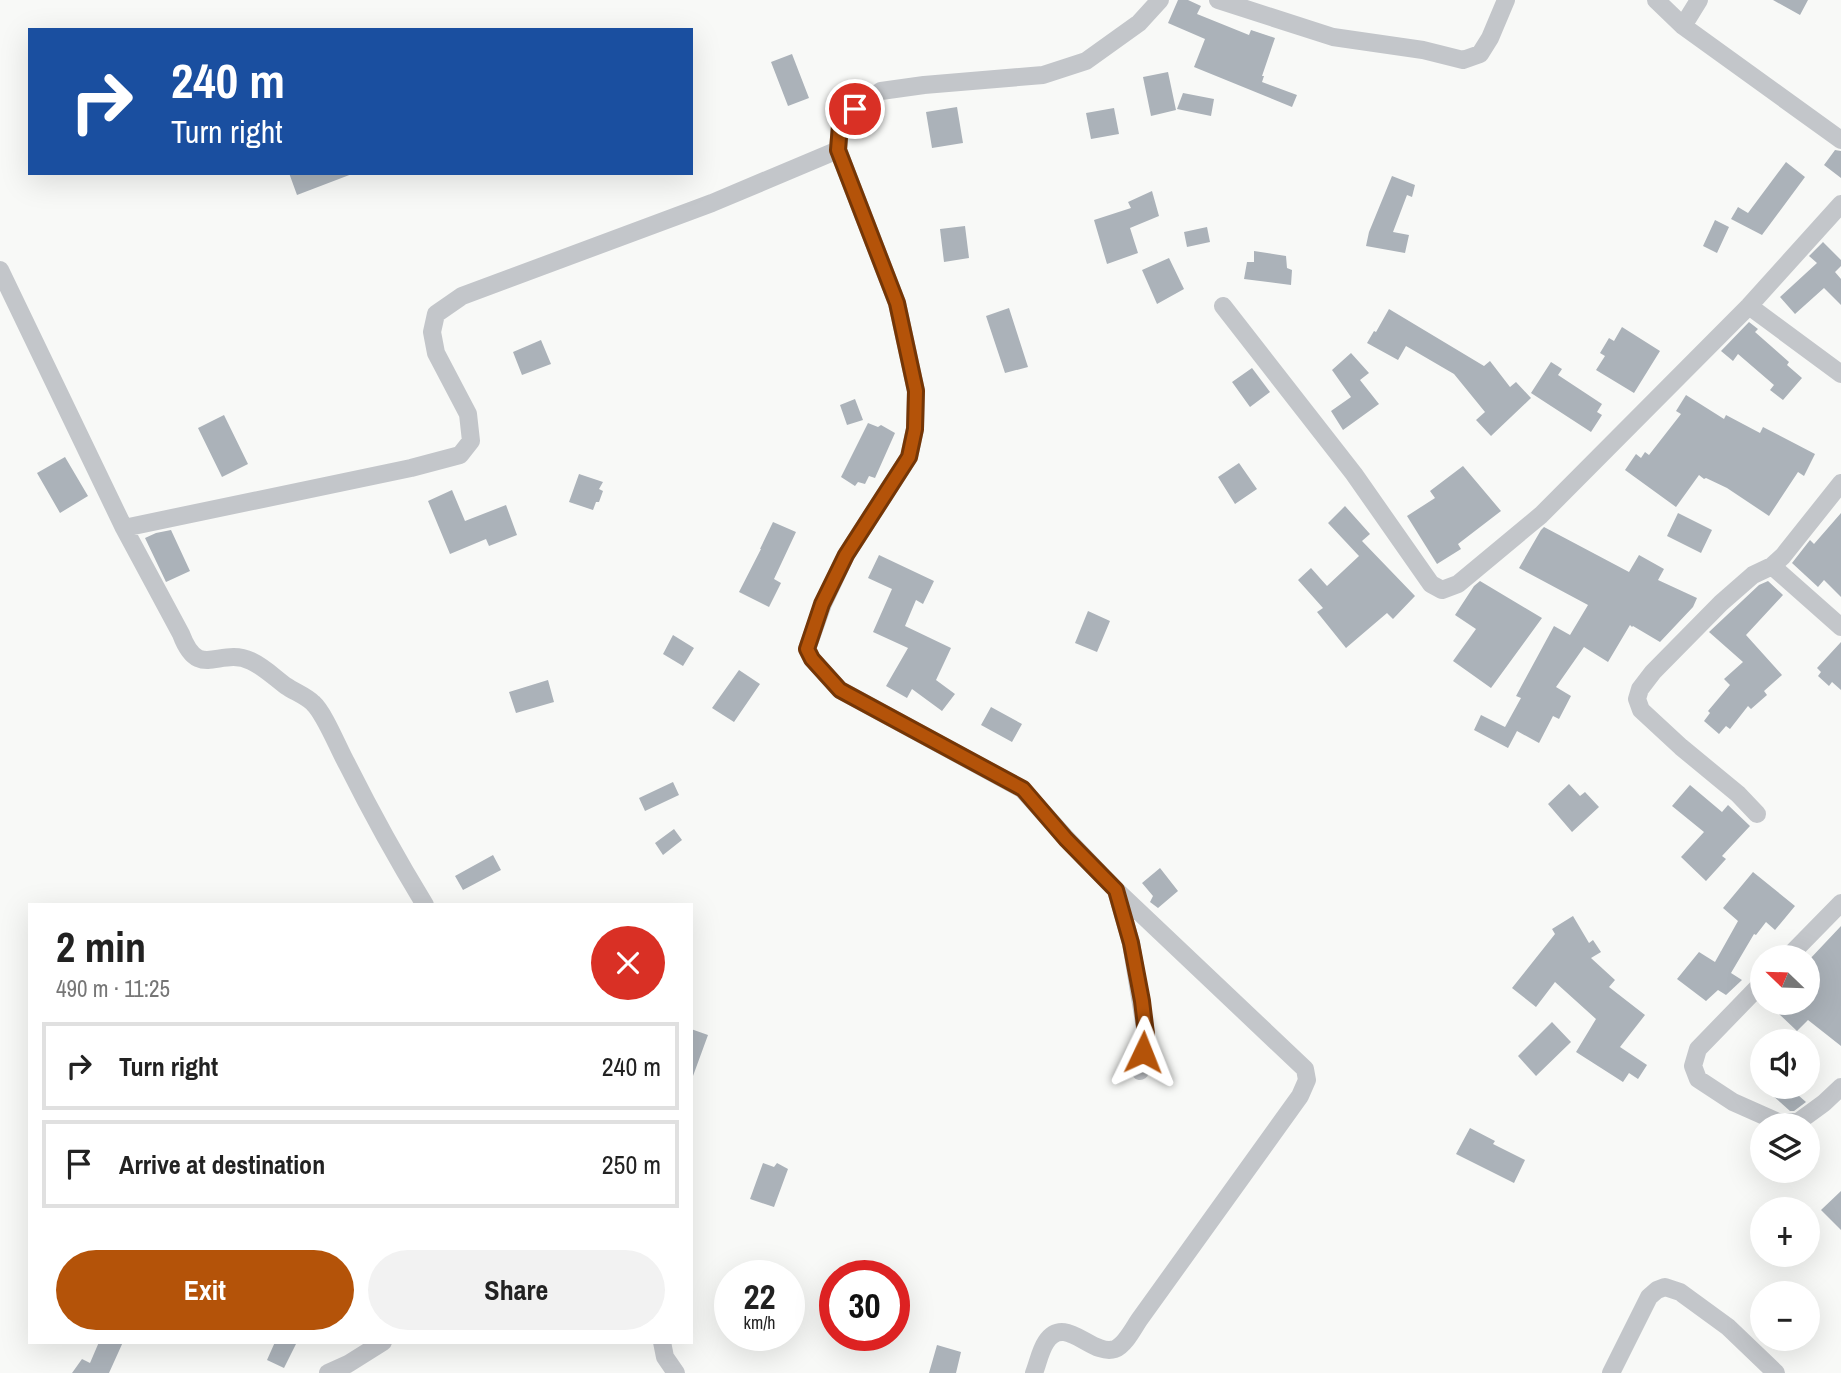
<!DOCTYPE html>
<meta charset="utf-8">
<style>
:root{--surface:#fff;--page:#f2f2f2;--text:#222;--muted:#767676;--line:#e0e0e0;--accent:#b45309}
body{margin:0;font-family:"Archivo Narrow",sans-serif;background:var(--page);color:var(--text);height:100vh;display:flex;flex-direction:column;font-size:26px;white-space:nowrap}
*{box-sizing:border-box;margin:0}
p{font-size:23px;color:var(--muted)}
.icon{flex:none;width:38px;height:38px;fill:none;stroke:currentColor;stroke-width:2;stroke-linecap:round;stroke-linejoin:round}
.map{position:relative;flex:1;overflow:hidden}
.sheet{position:absolute;left:28px;top:903px;width:665px;height:441px;display:flex;flex-direction:column;background:var(--surface);border-radius:0px;box-shadow:0 7px 28px #0002}
.sheet>*{flex:none}
.top-card{position:absolute;left:28px;top:28px;width:665px;height:147px;border-radius:0px;box-shadow:0 7px 28px #0002;background:#1a4fa0;color:#fff;overflow:hidden}
.needle{width:46px;rotate:293deg}
.controls{position:absolute;left:1750px;top:945px;display:grid;gap:14px}
.controls a{display:grid;place-items:center;width:70px;height:70px;border-radius:50%;background:var(--surface);box-shadow:0 7px 28px #0002;font-size:35px}
.speed{position:absolute;left:714px;top:1260px;display:flex;gap:14px;font-size:35px;font-weight:700;text-align:center}
.speed>*{display:grid;place-content:center;width:91px;height:91px;border-radius:50%;background:var(--surface);box-shadow:0 7px 28px #0002;line-height:1}
.speed small{font-size:18px;font-weight:400}
.speed .limit{border:10px solid #d22;background:#fff;color:#111}
.pin{position:absolute;display:grid;place-items:center;width:60px;height:60px;color:#fff;margin:-30px;border:4px solid #fff;border-radius:50%;box-shadow:0 2px 7px #0007}
.me{position:absolute;width:77px;margin:-38px;rotate:2deg;stroke-linejoin:round;filter:drop-shadow(0 0 5px #0008)}
.turn{display:flex;align-items:center;gap:24px;height:147px;padding:0 28px;font-size:32px}
.turn .icon{width:91px;height:91px;stroke-width:2.5}
.turn b{display:block;font-size:49px;line-height:60px}
.round{display:grid;place-items:center;flex:none;width:74px;height:74px;border-radius:37px;background:var(--page)}
.headline{display:flex;align-items:center;justify-content:space-between;height:119px;padding:0 28px}
h1{font-size:42px;font-weight:800;line-height:52px}
.primary-button{display:flex;gap:14px;margin-top:auto;padding:14px 28px}
.primary-button a{flex:1;height:80px;border-radius:42px;background:var(--accent);color:#fff;font-size:28px;font-weight:800;line-height:80px;text-align:center}
.primary-button a+a{background:var(--page);color:var(--text)}
ul{padding:0;list-style:none}
li{display:flex;align-items:center;gap:21px;height:88px;margin:0 14px 10px;padding:0 14px;border:4px solid var(--line);border-radius:0px}
li div{flex:1}
li b{display:block;font-size:26px}
li em{font-style:normal}
.map>svg:first-child{display:block}
</style>
<div class="map">
<svg width="1841" height="1373" viewBox="0 0 1841 1373">
<rect width="100%" height="100%" fill="#f8f9f7"/>
<path fill="#abb2b9" d="M1178,0H1188L1201,6L1197,14L1249,35L1251,30L1275,38L1262,76H1264L1262,82L1297,95L1292,107L1194,67L1205,39L1168,23Z
M1773,0H1808L1800,15Z
M792,54L809,98L788,106L771,62Z
M1168,72L1176,110L1151,116L1143,77Z
M1183,93L1214,99L1211,116L1177,109Z
M957,107L963,143L932,148L926,112Z
M1114,108L1119,134L1091,139L1086,113Z
M1835,150L1841,151V178L1824,165Z
M1786,162L1805,177L1762,235L1731,219L1738,207L1748,213Z
M289,173H352V174L297,195Z
M1392,176L1415,185L1412,197L1407,195L1393,232L1409,235L1405,253L1366,246L1369,232Z
M1152,191L1159,216L1130,228L1138,253L1107,264L1094,220L1131,208L1128,202Z
M1715,220L1729,227L1717,253L1703,246Z
M965,226L969,258L944,262L940,229Z
M1207,227L1210,242L1187,247L1184,232Z
M1823,242L1841,260V266L1835,272L1841,279V305L1824,288L1795,314L1780,297L1817,263L1809,256Z
M1254,251L1286,256L1287,268L1292,270L1291,285L1244,279L1247,262H1254Z
M1169,258L1184,289L1157,304L1142,270Z
M1009,308L1028,367L1005,373L986,316Z
M1389,309L1484,366L1490,361L1510,387L1516,382L1531,398L1491,436L1476,420L1485,412L1454,374L1406,346L1398,360L1367,343L1374,331L1376,332Z
M1749,322L1758,329L1755,332L1789,362L1787,365L1802,378L1783,400L1770,390L1774,385L1738,354L1733,361L1721,351Z
M1622,327L1660,351L1634,393L1596,370L1605,356L1600,353L1609,338L1614,341Z
M541,340L551,364L522,375L513,352Z
M1351,353L1369,373L1360,380L1379,404L1343,430L1331,411L1351,397L1332,370Z
M1551,362L1562,369L1558,375L1602,404L1597,412L1602,415L1591,432L1531,393Z
M1252,368L1270,392L1250,407L1232,382Z
M1686,395L1724,419L1726,415L1760,433L1763,427L1815,454L1804,476L1798,472L1769,516L1727,488L1706,478L1704,479L1699,475L1676,507L1625,470L1636,454L1641,458L1645,452L1649,455L1681,414L1676,411Z
M855,399L863,420L847,425L840,405Z
M224,415L248,464L222,477L198,428Z
M868,423L878,427L881,425L895,433L875,478L869,476L865,484L858,482L855,486L841,477Z
M65,457L88,496L60,513L37,473Z
M1239,463L1257,489L1235,504L1218,477Z
M1463,466L1501,511L1458,544L1461,549L1437,564L1407,516L1435,498L1430,491Z
M579,474L603,482L599,489L603,491L599,502H596L593,510L569,502Z
M452,490L465,521L506,505L517,535L489,546L486,539L450,554L428,501Z
M1345,506L1370,534L1362,541L1415,596L1393,619L1387,613L1346,648L1317,612L1323,608L1298,580L1311,568L1327,586L1359,556L1328,523Z
M1678,513L1712,530L1701,553L1667,536Z
M1841,513V597L1824,580L1818,587L1792,563L1810,540L1814,544Z
M773,522L796,532L774,579L781,583L769,607L739,592L761,549H760Z
M1544,527L1629,572L1639,555L1664,569L1658,580L1697,598L1693,607L1660,642L1633,626L1632,627L1630,625L1608,662L1584,647L1556,687L1571,696L1559,719L1553,716L1539,743L1517,731L1508,748L1474,730L1481,715L1505,727L1521,698L1516,696L1554,626L1570,635L1588,605L1519,568L1541,530Z
M171,530L190,571L166,582L145,538L156,533Z
M879,555L934,581L923,604L916,600L905,626L951,648L936,680L955,694L942,711L912,689L907,698L886,686L908,648L873,632L892,589L868,578Z
M1480,581L1542,618L1491,688L1453,661L1476,629L1455,615L1474,586Z
M1768,581L1783,595L1746,635L1782,675L1764,691L1767,695L1751,709L1748,706L1730,729L1726,726L1719,734L1704,721L1710,713L1708,711L1730,685L1724,679L1743,662L1709,632L1759,585Z
M1088,611L1110,621L1097,652L1075,643Z
M673,635L694,648L683,666L663,654Z
M1841,642V690L1832,682L1829,686L1818,676L1821,672L1817,668Z
M739,670L760,684L734,722L712,708Z
M548,680L554,702L516,713L509,692Z
M991,707L1022,724L1012,742L981,725Z
M673,782L679,795L645,811L639,798Z
M1569,784L1580,796L1585,792L1599,807L1572,832L1548,804Z
M1690,785L1722,812L1728,805L1750,826L1722,856L1726,859L1706,881L1681,857L1704,832L1672,806Z
M674,829L682,840L663,855L655,843Z
M493,855L501,870L463,890L455,876Z
M1160,868L1178,891L1158,908L1150,902L1153,896L1142,883Z
M1753,872L1795,906L1775,930L1766,922L1756,935L1754,934L1731,973L1742,980L1726,995L1718,990L1706,1001L1677,979L1699,952L1715,962L1738,921L1723,908Z
M1573,916L1589,943L1593,940L1601,952L1591,958L1615,980L1609,987L1645,1015L1620,1047L1647,1065L1638,1079L1629,1073L1623,1082L1576,1052L1596,1019L1555,982L1536,1007L1512,988L1555,934L1552,929Z
M1841,926V1046L1808,1020L1797,1031L1777,1012L1786,1003H1808V961Z
M1552,1022L1571,1042L1536,1076L1518,1056Z
M691,1029L708,1035L693,1076H691Z
M1763,1087H1805L1798,1095L1806,1102L1794,1111H1790Z
M1470,1128L1495,1141L1493,1144L1525,1160L1514,1183L1456,1154Z
M763,1163L774,1167L777,1163L788,1169L774,1207L750,1199Z
M1841,1191V1230L1821,1210Z
M99,1342H123L109,1373H72L82,1359L90,1363Z
M275,1342H297L284,1368L267,1360Z
M937,1345L961,1352L956,1373H929Z"/>
<g fill="none" stroke-linecap="round" stroke-linejoin="round">
<path stroke="#c3c6ca" stroke-width="18" d="M1218,0L1333,37L1423,50L1463,60L1480,54L1490,38L1506,0
M1656,0L1683,26L1841,140
M1683,26L1699,0
M0,270L124,528L181,634C199,682 219,646 251,661C264,667 275,678 286,686C295,692 306,696 313,703C325,714 338,748 347,764C371,812 397,859 425,905
M1223,306L1354,474L1431,584L1442,590L1458,584L1541,515L1749,306L1841,204
M1749,306L1841,374
M124,528L411,468L460,455L471,441L468,414L436,353L432,332L436,314L462,296L712,203L838,150
M1772,566L1841,627
M1757,814L1738,794L1681,747L1641,710L1637,699L1640,689L1653,672L1721,603L1753,575L1772,566L1783,556L1841,483
M1788,957L1841,903
M1762,983L1698,1049L1693,1066L1698,1079L1733,1102L1778,1122H1798L1824,1103L1841,1087
M1140,1071L1146,1034L1131,943L1116,890L1067,839L1022,789L840,690L812,659L807,649L823,604L846,555L909,457L915,429L916,391L897,303L838,150L840,126L855,109L881,91L924,85L1043,75L1086,61L1139,23L1160,0
M662,1342L665,1357L676,1373
M328,1373L348,1364L383,1342
M1034,1373C1038,1363 1040,1351 1046,1342C1065,1313 1092,1357 1115,1349C1125,1345 1133,1329 1139,1320L1300,1096L1307,1080L1305,1069L1116,890
M1611,1373L1649,1297L1657,1290L1665,1287L1680,1292L1728,1327L1776,1373"/>
</g>
<g fill="none" stroke-linecap="round" stroke-linejoin="round">
<g stroke="#753606" stroke-width="18">
<path id="route" d="M855,109L840,125L838,150L897,303L916,391L915,429L909,457L846,555L822,604L807,649L812,659L840,690L1023,789L1066,839L1116,890L1131,943L1142,1001L1146,1034L1143,1052"/>
</g>
<use href="#route" stroke="#b45309" stroke-width="12"/>
</g>
</svg>
<div class="controls">
<a><svg class="needle" viewBox="-14 -14 28 28"><path d="M0-13l5 13h-10z" fill="#e53935"/><path d="M0 13l5-13h-10z" fill="#767676"/></svg></a>
<a><svg class="icon" aria-label="sound" viewBox="0 0 24 24"><path d="M4 9h4l5-4v14l-5-4H4zM17 9q2 3 0 6"/></svg></a>
<a><svg class="icon" aria-label="layers" viewBox="0 0 24 24"><path d="M12 4l9 5-9 5-9-5zM3 14l9 5 9-5"/></svg></a>
<a>+</a>
<a>−</a>
</div>
<div class="speed"><div>22<small>km/h</small></div><div class="limit">30</div></div>
<div class="pin" style="left:855px;top:109px;background:#d93025"><svg class="icon" aria-label="arrive" viewBox="0 0 24 24"><path d="M6 21V4h12l-3 4 3 4H6"/></svg></div>
<svg class="me" style="left:1143px;top:1052px" viewBox="-20 -20 40 40"><path d="M0-17L14 15 0 8-14 15z" fill="#b45309" stroke="#fff" stroke-width="4"/></svg>
<div class="top-card">
<div class="turn"><svg class="icon" aria-label="right" viewBox="0 0 24 24"><path d="M7 20v-9h11M14 6l5 5-5 5"/></svg><div><b>240 m</b>Turn right</div></div>
</div>
<section class="sheet">
<div class="headline"><div><h1>2 min</h1><p>490 m · 11:25</p></div><a class="round" style="background:#d93025;color:#fff"><svg class="icon" aria-label="close" viewBox="0 0 24 24"><path d="M6 6l12 12M18 6L6 18"/></svg></a></div>
<ul>
<li><svg class="icon" aria-label="right" viewBox="0 0 24 24"><path d="M7 20v-9h11M14 6l5 5-5 5"/></svg><div><b>Turn right</b></div><em>240 m</em></li>
<li><svg class="icon" aria-label="arrive" viewBox="0 0 24 24"><path d="M6 21V4h12l-3 4 3 4H6"/></svg><div><b>Arrive at destination</b></div><em>250 m</em></li>
</ul>
<div class="primary-button"><a>Exit</a><a>Share</a></div>
</section>
</div>
